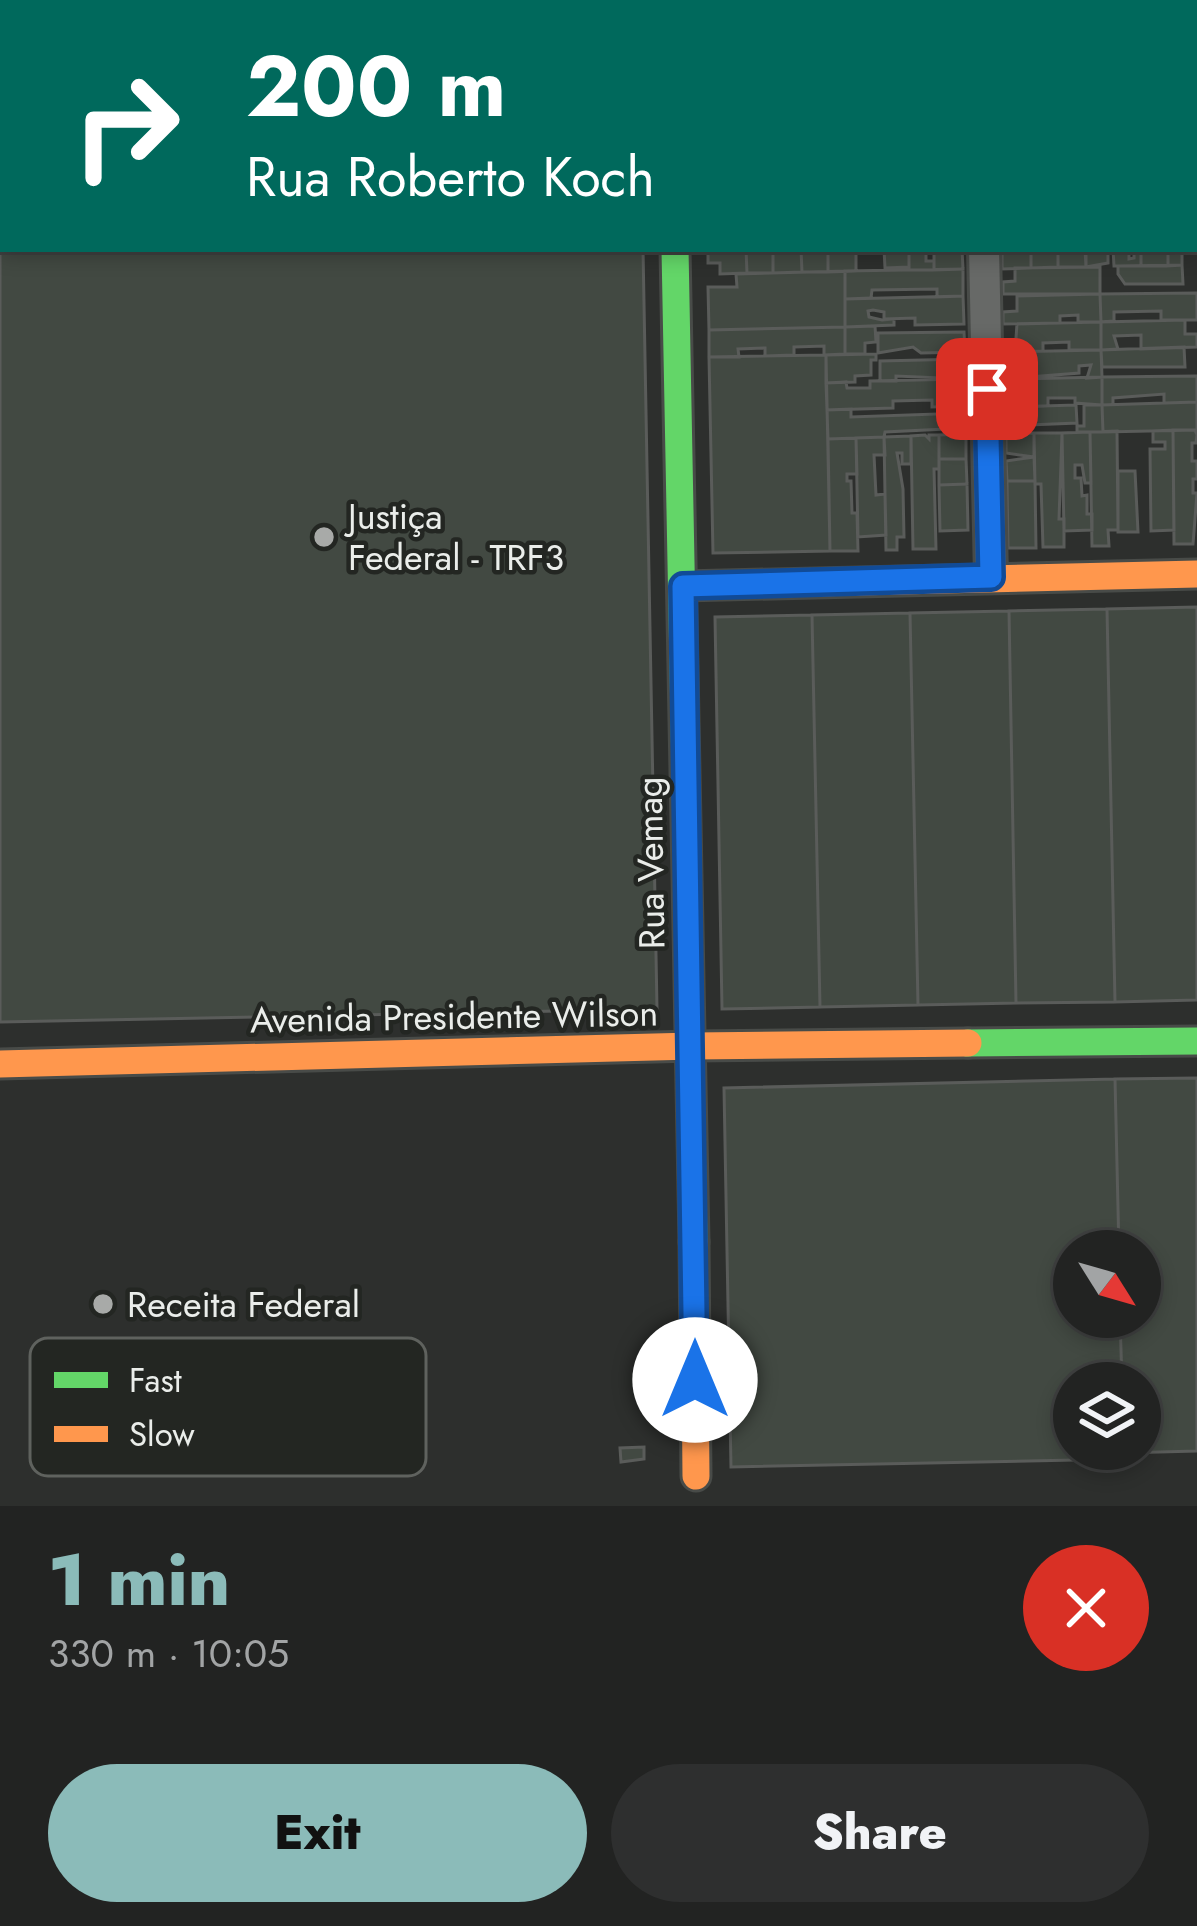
<!DOCTYPE html>
<meta charset="utf-8">
<style>
:root{--surface:#222322;--page:#2e2f2f;--text:#f1f3f6;--muted:#a2a4a5;--line:#3f4040;--accent:#8bbbb9}
body{margin:0;font-family:Jost,sans-serif;background:var(--page);color:var(--text);height:100vh;display:flex;flex-direction:column;font-size:45px;white-space:nowrap}
*{box-sizing:border-box;margin:0}
p{font-size:39px;color:var(--muted)}
.icon{flex:none;width:66px;height:66px;fill:none;stroke:currentColor;stroke-width:2;stroke-linecap:round;stroke-linejoin:round}
.map{position:relative;height:1506px;overflow:hidden}
.panel{display:flex;flex-direction:column;background:var(--surface);flex:1}
.panel>*{flex:none}
.guide{position:absolute;left:0px;top:0px;width:1197px;height:252px;box-shadow:0 6px 18px #0003,0 0 0 3px var(--line);background:#00695c;color:#fff;overflow:hidden}
.needle{width:78px;rotate:127deg}
.fabs{position:absolute;left:1053px;top:1230px;display:grid;gap:24px}
.fabs a{display:grid;place-items:center;width:108px;height:108px;border-radius:50%;background:var(--surface);box-shadow:0 6px 18px #0003,0 0 0 3px var(--line);font-size:60px}
.pin{position:absolute;display:grid;place-items:center;width:102px;height:102px;color:#fff;margin:-51px;border-radius:24px;box-shadow:0 6px 18px #0006}
.me{position:absolute;width:132px;margin:-66px;rotate:0deg;stroke-linejoin:round;filter:drop-shadow(0 0 9px #0008)}
.turn{display:flex;align-items:center;gap:42px;height:252px;padding:0 48px;font-size:54px}
.turn .icon{width:156px;height:156px;stroke-width:2.5}
.turn b{display:block;font-size:84px;line-height:102px}
.round{display:grid;place-items:center;flex:none;width:126px;height:126px;border-radius:63px;background:var(--page)}
.headline{display:flex;align-items:center;justify-content:space-between;height:204px;padding:0 48px}
h1{font-size:72px;font-weight:800;line-height:90px;color:var(--accent)}
.button{display:flex;gap:24px;margin-top:auto;padding:24px 48px}
.button a{flex:1;height:138px;border-radius:72px;background:var(--accent);color:#111;font-size:48px;font-weight:800;line-height:138px;text-align:center}
.button a+a{background:var(--page);color:var(--text)}
.map>svg:first-child{display:block}
</style>
<div class="map">
<svg width="1197" height="1506" viewBox="0 0 1197 1506">
<rect width="100%" height="100%" fill="#2d2f2d"/>
<path fill="#424942" stroke="#5a5c5a" stroke-width="3" d="M0,177L3,249H643L657,1009L0,1022Z
M708,249H746L747,273L720,274V263H708Z
M746,249L773,253V273H747Z
M773,249H801L802,272L773,273Z
M801,249H828V272H802Z
M828,249L856,250V271L828,272Z
M884,249H909V267L885,268Z
M909,249H926V261H934V270H909Z
M934,249H962L963,269L934,270Z
M1002,249H1031V268L1002,269Z
M1031,249H1058V267L1031,268Z
M1058,249L1086,250V267H1058Z
M1108,249V263L1086,267L1085,249Z
M1113,249H1129V259L1134,258V249H1141V266H1114Z
M1141,249H1168V266H1141Z
M1168,249H1182V265L1168,266Z
M1182,265L1183,284H1125L1118,274V266Z
M1100,267V294H1003V282L1015,281V268Z
M963,269V296L937,297V289L872,290L871,298L845,299V271Z
M845,271V327L709,330L708,287H737L736,274Z
M1197,293V320H1161V311L1114,312V321L1101,322L1100,294Z
M1100,294L1101,322H1078V315L1060,316V323L1003,324V312L1017,311V296Z
M963,296L964,324L915,325V318L884,319V312L873,310L868,311L869,317L882,320L894,319V325L845,327V299Z
M1185,320V334H1197V347L1141,349V335L1114,336L1118,349L1101,350V322Z
M1101,322V350H1069V342L1043,343V351L1015,352L1017,324Z
M875,326L876,342L865,343V354H845V327Z
M845,327V354L824,355V346L794,347V355L765,356V348L738,349L739,357H709V330Z
M964,332L965,352L921,353L913,347L878,353V333Z
M1184,347L1185,367H1102L1101,350Z
M1101,350L1102,377L1087,378L1091,365L1079,366V373L1005,379L1004,352Z
M876,354V360H871V375L855,376V382L826,383V355Z
M826,355L830,551L713,553L709,357Z
M965,359V379L896,376V381H880V361Z
M1197,376V402L1164,403V394L1113,398V405H1102V377Z
M1102,377V405L1075,403V398H1048V406L1005,407V394L1019,393V379Z
M965,379V406L932,407V400L893,401V408L827,410L826,383L846,382L847,388H870V381Z
M1197,402V430L1103,432L1102,405Z
M1076,405L1077,423L1006,426L1005,407Z
M1084,405H1102L1103,432H1077V426H1084Z
M851,409V417L965,413L966,428L885,432L884,437L828,439L827,410Z
M1173,430H1195L1197,435L1196,443H1192V461H1197V479H1193V493H1197L1193,544H1174Z
M1173,430L1174,530L1151,531L1150,449H1165V442H1153V431Z
M1117,431L1118,530H1108L1109,546H1092L1090,432Z
M1090,432L1091,483H1085L1082,465H1075V478H1081L1082,496L1087,495V514H1092V530L1064,531L1062,433Z
M1034,433V457L1006,453V434Z
M1034,433H1062L1059,519H1064V547H1043L1041,484H1035Z
M966,434V459H939V435Z
M925,435L929,439V435H939V469H934L936,549H913L911,436Z
M911,436V464H902V453H897L903,489L904,537H897V550H886L884,437Z
M884,437L885,455H874L876,495L885,494L886,535L858,537L856,438Z
M856,438L857,474H847V481H851L852,513H857L858,551H830L828,439Z
M1034,457L1035,481H1007L1006,461Z
M939,459H966L967,484L939,485Z
M1118,471H1135L1138,532H1118Z
M1007,481H1035L1036,548H1008Z
M967,484L968,530L940,531L939,485Z
M1197,607V1000L1115,1002L1107,609Z
M1107,609L1115,1002L1016,1003L1009,611Z
M1009,611L1016,1003L918,1005L910,613Z
M910,613L918,1005L820,1007L812,615Z
M812,615L820,1007L722,1009L715,617Z
M1197,1078V1451L1123,1453V1449H1140V1383H1122L1120,1317H1140V1251H1119L1115,1079Z
M1115,1079L1119,1251H1074V1317H1120L1122,1383H1074V1449H1123V1459L731,1467L724,1088Z
M644,1447V1459L621,1462L620,1448Z"/>
<g fill="none" stroke-linecap="round" stroke-linejoin="round">
<g stroke="#484b48" stroke-width="36">
<path id="street" d="M130,0V3
M365,0V3
M670,0V3
M979,0V3
M1194,119H1197
M0,143H3
M984,249L991,577"/>
</g>
<g stroke="#484b48" stroke-width="33">
<path id="fast" d="M675,249L694,1242
M968,1043L1197,1041"/>
</g>
<g stroke="#484b48" stroke-width="33">
<path id="slow" d="M683,586L1197,574
M0,1064L693,1046L968,1043
M694,1242L696,1476"/>
</g>
<use href="#street" stroke="#676967" stroke-width="30"/>
<use href="#fast" stroke="#63d668" stroke-width="27"/>
<use href="#slow" stroke="#ff974d" stroke-width="27"/>
</g>
<g fill="none" stroke-linecap="round" stroke-linejoin="round">
<g stroke="#114b97" stroke-width="30">
<path id="route" d="M695,1380L683,586L991,577L987,389"/>
</g>
<use href="#route" stroke="#1a73e8" stroke-width="21"/>
</g>
<g fill="#a8aaa8" stroke="#232622" stroke-width="4.5">
<circle cx="324" cy="537" r="12"/>
<circle cx="103" cy="1304" r="12"/>
</g>
<g text-anchor="middle" stroke-width="9" stroke-linejoin="round" paint-order="stroke">
<g font-size="36" fill="#eaedea" stroke="#232622" text-anchor="start">
<text x="348" y="529">Justiça<tspan x="348" dy="41">Federal - TRF3</tspan></text>
<text x="127" y="1317">Receita Federal</text>
</g>
<g font-size="36" fill="#eaedea" stroke="#232622">
<text transform="translate(650 863) rotate(-91)" y="13">Rua Vemag</text>
<text transform="translate(454 1016) rotate(-1)" y="13">Avenida Presidente Wilson</text>
</g>
</g>
<rect x="30" y="1338" width="396" height="138" rx="18" fill="#232622" stroke="#5f625e" stroke-width="3"/>
<rect x="54" y="1372" width="54" height="16" fill="#63d668"/>
<rect x="54" y="1426" width="54" height="16" fill="#ff974d"/>
<g font-size="33" fill="#eaedea">
<text x="129" y="1392">Fast</text>
<text x="129" y="1446">Slow</text>
</g>
</svg>
<div class="fabs">
<a><svg class="needle" viewBox="-14 -14 28 28"><path d="M0-13l5 13h-10z" fill="#e53935"/><path d="M0 13l5-13h-10z" fill="#a2a4a5"/></svg></a>
<a><svg class="icon" aria-label="layers" viewBox="0 0 24 24"><path d="M12 4l9 5-9 5-9-5zM3 14l9 5 9-5"/></svg></a>
</div>
<div class="pin" style="left:987px;top:389px;background:#d93025"><svg class="icon" aria-label="arrive" viewBox="0 0 24 24"><path d="M6 21V4h12l-3 4 3 4H6"/></svg></div>
<svg class="me" style="left:695px;top:1380px" viewBox="-20 -20 40 40"><circle r="19" fill="#fff"/><path d="M0-13L10 11 0 6-10 11z" fill="#1a73e8"/></svg>
<div class="guide">
<div class="turn"><svg class="icon" aria-label="right" viewBox="0 0 24 24"><path d="M7 20v-9h11M14 6l5 5-5 5"/></svg><div><b>200 m</b>Rua Roberto Koch</div></div>
</div>
</div>
<section class="panel">
<div class="headline"><div><h1>1 min</h1><p>330 m · 10:05</p></div><a class="round" style="background:#d93025;color:#fff"><svg class="icon" aria-label="close" viewBox="0 0 24 24"><path d="M6 6l12 12M18 6L6 18"/></svg></a></div>
<div class="button"><a>Exit</a><a>Share</a></div>
</section>
